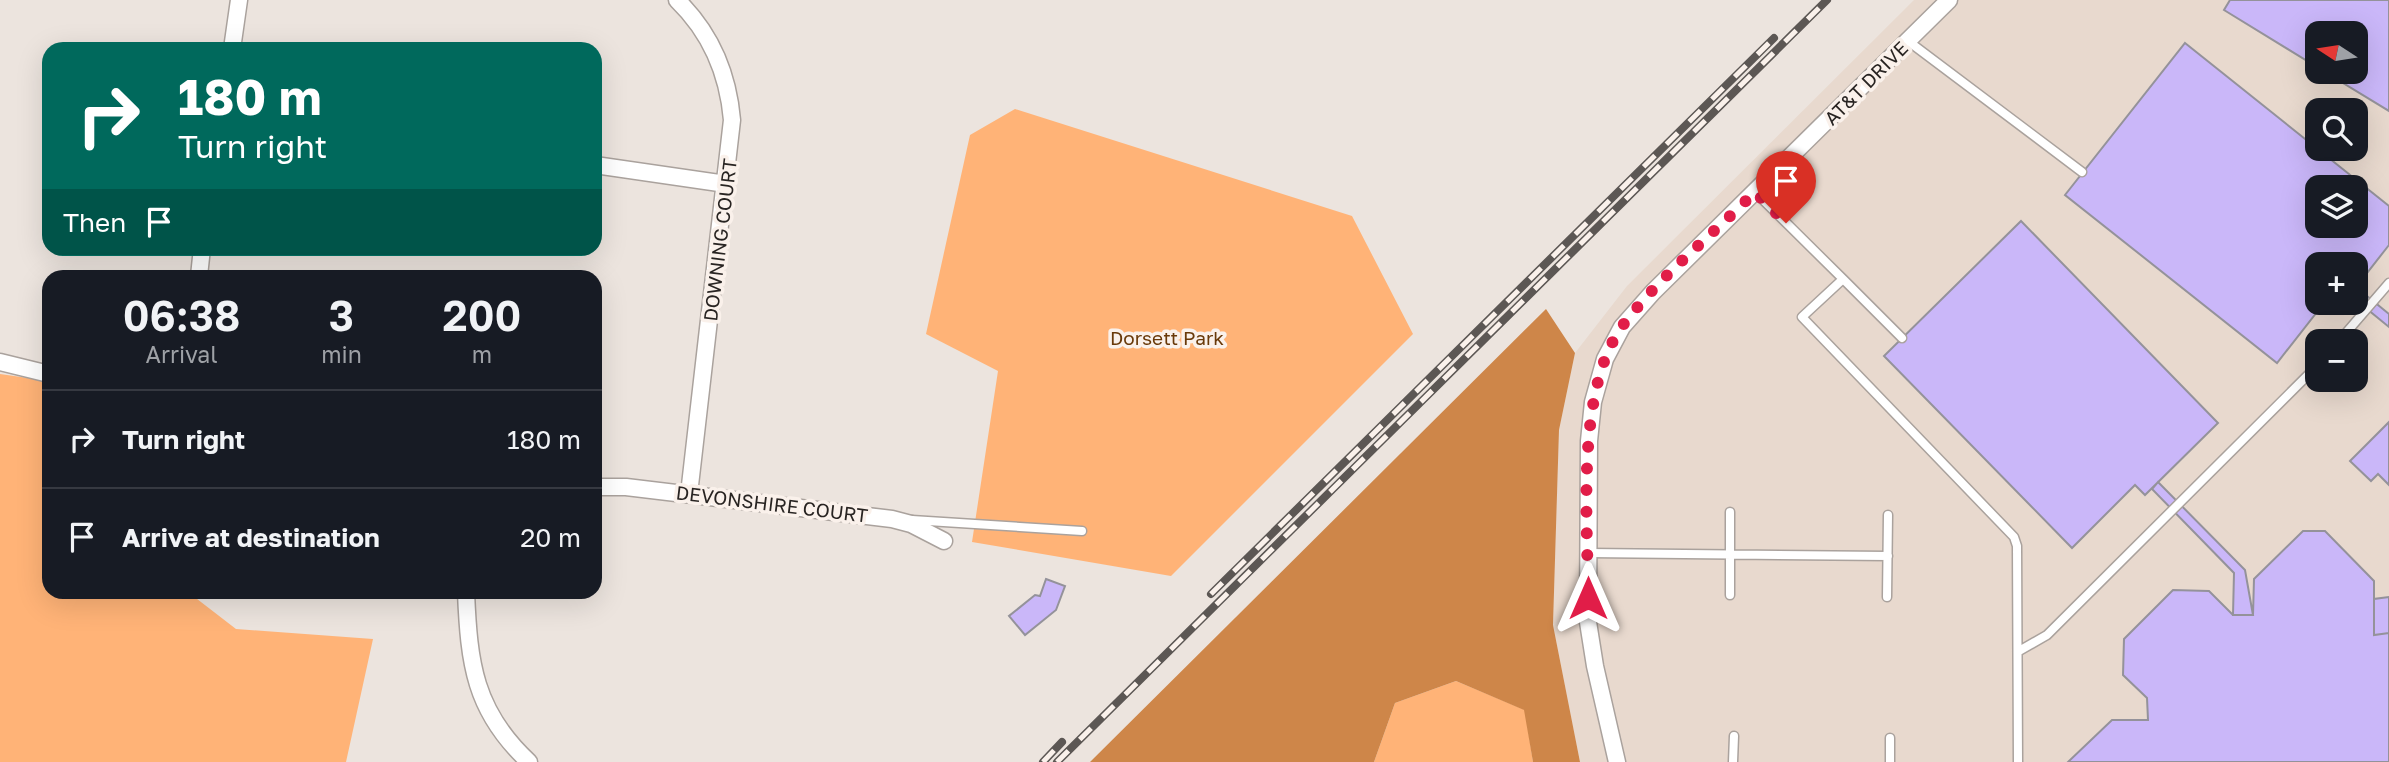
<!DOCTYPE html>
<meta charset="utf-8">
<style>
:root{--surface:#171b24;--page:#242831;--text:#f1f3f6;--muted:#9ea1a6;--line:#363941}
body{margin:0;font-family:"Golos Text",sans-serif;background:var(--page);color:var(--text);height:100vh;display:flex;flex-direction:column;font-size:26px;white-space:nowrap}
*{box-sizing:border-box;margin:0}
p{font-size:23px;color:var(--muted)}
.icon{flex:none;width:38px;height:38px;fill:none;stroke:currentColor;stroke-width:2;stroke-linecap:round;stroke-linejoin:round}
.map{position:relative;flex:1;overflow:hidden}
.sheet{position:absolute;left:42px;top:270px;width:560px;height:329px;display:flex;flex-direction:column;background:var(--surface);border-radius:21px;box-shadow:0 7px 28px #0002}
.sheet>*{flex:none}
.hud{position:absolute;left:42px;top:42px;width:560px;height:214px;border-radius:21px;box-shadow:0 7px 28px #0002;background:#00695c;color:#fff;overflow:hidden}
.needle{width:46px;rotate:282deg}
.controls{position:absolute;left:2305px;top:21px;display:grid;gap:14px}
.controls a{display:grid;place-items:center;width:63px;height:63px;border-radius:14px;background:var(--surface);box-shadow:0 7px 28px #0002;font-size:35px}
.pin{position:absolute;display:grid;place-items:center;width:60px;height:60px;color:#fff;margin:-72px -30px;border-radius:50% 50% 50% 0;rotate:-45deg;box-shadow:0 0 7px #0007}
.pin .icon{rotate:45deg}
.me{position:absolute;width:77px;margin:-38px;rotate:0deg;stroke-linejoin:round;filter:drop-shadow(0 0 5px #0008)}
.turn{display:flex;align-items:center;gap:24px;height:147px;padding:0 21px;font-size:32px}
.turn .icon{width:91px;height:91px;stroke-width:2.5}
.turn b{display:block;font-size:49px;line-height:60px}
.then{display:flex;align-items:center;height:66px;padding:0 21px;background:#0003;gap:14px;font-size:26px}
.eta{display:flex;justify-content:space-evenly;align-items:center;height:119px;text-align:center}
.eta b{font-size:42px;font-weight:600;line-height:49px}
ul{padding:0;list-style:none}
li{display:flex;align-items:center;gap:21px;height:98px;padding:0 21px;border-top:2px solid var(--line)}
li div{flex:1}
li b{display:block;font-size:26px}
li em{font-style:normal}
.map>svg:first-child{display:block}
</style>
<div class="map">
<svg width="2389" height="762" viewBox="0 0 2389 762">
<rect width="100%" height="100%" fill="#ece4de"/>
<path fill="#e8d9ce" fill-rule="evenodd" d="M1914,0H2389V762H1580L1553,625L1559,430L1575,353L1627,286ZM2317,33H2356V72H2317ZM2317,110H2356V149H2317ZM2317,187H2356V226H2317ZM2317,264H2356V303H2317ZM2317,341H2356V380H2317Z"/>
<path fill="#ffb377" d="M1015,109L1352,216L1413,334L1171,576L972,542L998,371L926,334L970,135Z
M0,374L49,381V592H188L236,629L373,639L346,762H0Z
M1456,681L1525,710L1533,762H1374L1395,703Z"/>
<path fill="#ce8649" d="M1546,309L1575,353L1559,430L1553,625L1580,762H1533L1524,710L1456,681L1395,703L1374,762H1090Z"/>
<path fill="#cab7f9" stroke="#94929a" stroke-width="2" fill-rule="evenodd" d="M2230,0H2389V111L2325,72H2356V33H2317V67L2224,10Z
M2185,43L2389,206V245L2356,287V264H2317V303H2324L2277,363L2065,195ZM2317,187H2356V226H2317Z
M2021,221L2218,423L2145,495L2135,485L2072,548L1884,356Z
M2356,287L2389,314V327L2356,300Z
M2389,422V485L2378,474L2371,481L2350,461Z
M2158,482L2245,570L2253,615H2233L2234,573L2152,489Z
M2303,531H2325L2374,581V635L2389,633V762H2068L2112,720H2148L2147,698L2123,675L2124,639L2173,590L2209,591L2233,615H2253L2254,579Z
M1046,579L1065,586L1056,610L1025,635L1009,616L1035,595L1040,596Z
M2389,597V633L2374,635V599Z"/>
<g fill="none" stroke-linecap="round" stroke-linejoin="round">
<g stroke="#aaa29d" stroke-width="11">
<path id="service" d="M1908,41L2082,172
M1755,192L1843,279L1802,317L2014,537L2017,546L2018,762
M1843,279L1902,338
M2339,341L2389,283
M912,520L1082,531
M1588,553L1888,556
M1730,595V512
M1887,597L1888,515
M2019,651L2047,635L2317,366
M1890,738V762
M1733,762L1734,736"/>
</g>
<g stroke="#aaa29d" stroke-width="19">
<path id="minor" d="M677,0C710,32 728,74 732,120L689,494
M232,49L239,0
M595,165L726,184
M199,276L202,248
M0,362L49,374
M595,487H626L892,519L911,524L944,541
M466,592C469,663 474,711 529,762
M1617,762L1595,666L1588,622L1589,441L1593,402L1605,359L1622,327L1653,292L1949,0"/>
</g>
<use href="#service" stroke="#fff" stroke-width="8"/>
<use href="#minor" stroke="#fff" stroke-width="16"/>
<g stroke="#5c5754" stroke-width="8">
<path id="rail" d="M1211,594L1774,38
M1043,762L1062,742
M1057,762L1827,0"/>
</g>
<use href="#rail" stroke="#faf1eb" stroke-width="5" stroke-dasharray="16" stroke-linecap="butt"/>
</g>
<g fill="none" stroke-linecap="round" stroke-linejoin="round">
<path stroke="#e11d48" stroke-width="12" stroke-dasharray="0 21.6" d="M1588,598C1588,519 1575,391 1623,325C1660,276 1712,235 1755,192L1786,223"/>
</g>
<g text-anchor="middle" stroke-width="7" stroke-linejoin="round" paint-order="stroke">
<g font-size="19" fill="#282422" stroke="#faf1eb">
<text transform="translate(1866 83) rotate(-45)" y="7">AT&amp;T DRIVE</text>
<text transform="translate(720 240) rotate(-83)" y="7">DOWNING COURT</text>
<text transform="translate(772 504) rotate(7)" y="7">DEVONSHIRE COURT</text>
</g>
<g font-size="19" fill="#693909" stroke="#faf1eb">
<text x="1167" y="345">Dorsett Park</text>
</g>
</g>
</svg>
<div class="controls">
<a><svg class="needle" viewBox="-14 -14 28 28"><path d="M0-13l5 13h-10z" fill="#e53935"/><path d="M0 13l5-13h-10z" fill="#9ea1a6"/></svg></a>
<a><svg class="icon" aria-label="search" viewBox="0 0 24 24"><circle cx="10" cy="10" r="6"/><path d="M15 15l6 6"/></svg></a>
<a><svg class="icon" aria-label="layers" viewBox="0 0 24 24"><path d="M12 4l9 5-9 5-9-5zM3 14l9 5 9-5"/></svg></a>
<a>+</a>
<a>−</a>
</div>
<div class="pin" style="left:1786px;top:223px;background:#d93025"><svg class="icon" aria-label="arrive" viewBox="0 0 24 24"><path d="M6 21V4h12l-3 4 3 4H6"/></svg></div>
<svg class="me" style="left:1588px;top:598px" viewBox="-20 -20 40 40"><path d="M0-17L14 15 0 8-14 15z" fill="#e11d48" stroke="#fff" stroke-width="4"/></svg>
<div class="hud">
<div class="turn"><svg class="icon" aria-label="right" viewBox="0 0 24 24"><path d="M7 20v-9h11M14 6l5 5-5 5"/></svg><div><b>180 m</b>Turn right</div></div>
<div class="then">Then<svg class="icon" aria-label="arrive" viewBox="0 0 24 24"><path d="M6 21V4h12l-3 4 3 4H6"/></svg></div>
</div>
<section class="sheet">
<div class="eta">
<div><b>06:38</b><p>Arrival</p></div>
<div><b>3</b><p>min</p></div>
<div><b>200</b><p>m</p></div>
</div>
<ul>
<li><svg class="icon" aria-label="right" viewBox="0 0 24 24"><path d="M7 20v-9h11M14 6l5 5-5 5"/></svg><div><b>Turn right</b></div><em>180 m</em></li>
<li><svg class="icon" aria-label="arrive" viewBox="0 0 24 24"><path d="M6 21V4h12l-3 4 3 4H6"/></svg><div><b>Arrive at destination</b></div><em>20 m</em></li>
</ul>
</section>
</div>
